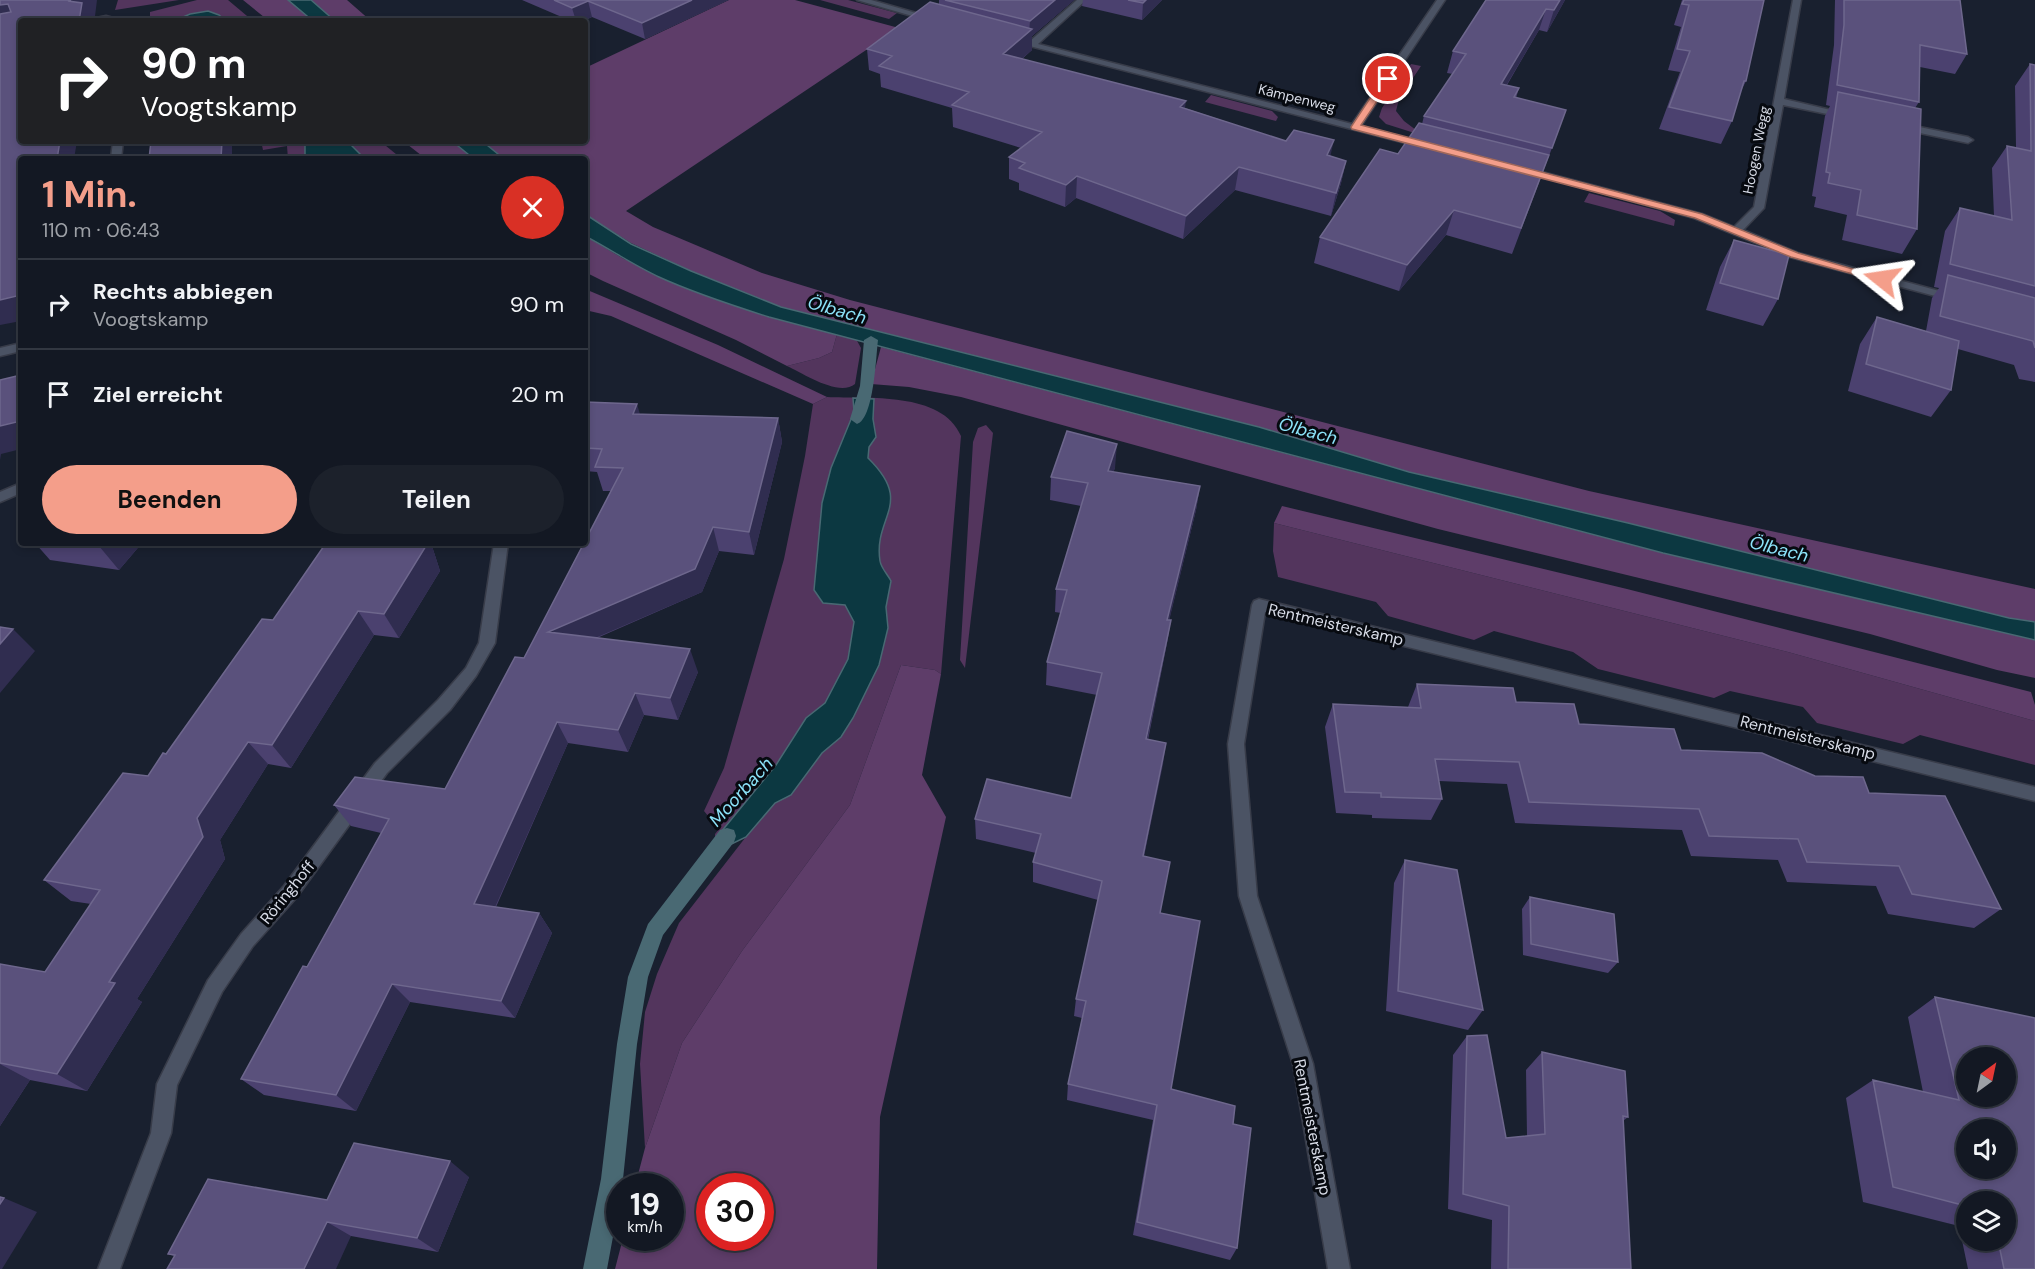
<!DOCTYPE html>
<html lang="de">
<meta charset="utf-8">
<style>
:root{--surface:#131823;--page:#1c212b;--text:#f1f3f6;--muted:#9da0a6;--line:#323741;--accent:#f49e8a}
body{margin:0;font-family:"DM Sans",sans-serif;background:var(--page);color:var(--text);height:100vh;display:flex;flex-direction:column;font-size:22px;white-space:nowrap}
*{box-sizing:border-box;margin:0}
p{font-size:20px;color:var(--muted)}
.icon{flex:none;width:33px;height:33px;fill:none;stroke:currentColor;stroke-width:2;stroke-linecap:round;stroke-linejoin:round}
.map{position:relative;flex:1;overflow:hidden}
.details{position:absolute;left:18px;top:156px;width:570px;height:390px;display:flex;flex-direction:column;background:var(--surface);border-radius:6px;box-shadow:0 3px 9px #0003,0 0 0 2px var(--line)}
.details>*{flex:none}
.hud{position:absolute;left:18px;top:18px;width:570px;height:126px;border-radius:6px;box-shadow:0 3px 9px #0003,0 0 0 2px var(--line);background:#202124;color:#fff;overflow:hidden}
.needle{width:39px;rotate:33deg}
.controls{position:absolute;left:1956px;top:1047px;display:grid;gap:12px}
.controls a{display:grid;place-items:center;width:60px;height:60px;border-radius:50%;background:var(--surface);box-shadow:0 3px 9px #0003,0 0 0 2px var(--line);font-size:30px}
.speed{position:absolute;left:606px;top:1173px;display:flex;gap:12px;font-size:30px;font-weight:700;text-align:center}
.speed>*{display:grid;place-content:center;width:78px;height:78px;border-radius:50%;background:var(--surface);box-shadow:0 3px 9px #0003,0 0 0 2px var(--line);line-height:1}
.speed small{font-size:15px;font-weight:400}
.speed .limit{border:9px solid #d22;background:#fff;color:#111}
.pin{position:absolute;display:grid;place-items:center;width:51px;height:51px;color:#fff;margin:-26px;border:3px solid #fff;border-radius:50%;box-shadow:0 2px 6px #0007}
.me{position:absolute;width:66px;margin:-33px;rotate:285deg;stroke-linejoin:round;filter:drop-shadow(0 0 4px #0008)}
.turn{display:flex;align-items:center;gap:21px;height:126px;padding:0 24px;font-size:27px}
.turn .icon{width:78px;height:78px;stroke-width:2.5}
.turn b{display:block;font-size:42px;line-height:51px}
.round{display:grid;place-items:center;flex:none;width:63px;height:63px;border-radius:32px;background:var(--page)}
.overview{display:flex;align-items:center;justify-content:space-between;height:102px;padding:0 24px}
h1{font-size:36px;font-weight:700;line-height:45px;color:var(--accent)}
.cta{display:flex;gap:12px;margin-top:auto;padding:12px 24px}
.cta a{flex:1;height:69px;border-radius:36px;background:var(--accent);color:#111;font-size:24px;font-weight:700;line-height:69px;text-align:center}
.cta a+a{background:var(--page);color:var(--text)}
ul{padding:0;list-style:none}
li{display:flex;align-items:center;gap:18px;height:90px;padding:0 24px;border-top:2px solid var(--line)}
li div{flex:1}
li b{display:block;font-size:22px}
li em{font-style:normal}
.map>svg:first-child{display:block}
</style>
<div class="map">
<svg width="2035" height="1269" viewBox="0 0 2035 1269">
<rect width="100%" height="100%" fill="#19202f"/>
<path fill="#53355d" d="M118,0H179L115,10Z
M197,0H228L253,21H150V12Z
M820,0H848L897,13L889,19Z
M1411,64L1421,66L1399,99L1396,111L1404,121L1424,136L1386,124L1379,117L1382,108Z
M1211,95L1272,111L1278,117L1276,121L1205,102Z
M261,141H380L402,159H288L287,146L263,150Z
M1589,193L1660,211L1675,220L1674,226L1584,202Z
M837,334L856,339L861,348L855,384C839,397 804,374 787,366L819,358L832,352Z
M827,397C867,399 942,391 961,436L941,674L935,670L901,665L850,805L742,951L682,1043L645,1148L640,1064L645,1012L657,974L679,923L745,838L715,852V834L719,829L704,811L724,768L784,559L805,456L813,404Z
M986,425L993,433L965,668L960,660L973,442L978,428Z
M1274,523L1788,652L2035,721V765L1920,735L1903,744L1817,723L1803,707L1730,691L1714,698L1598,669L1573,652L1494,631L1474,640L1388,616L1376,602L1278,577L1273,551Z"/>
<path fill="#5e3d69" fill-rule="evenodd" d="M243,0H288L313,21H269Z
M311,0H347L371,21H335Z
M729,0H795L899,28L626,211L653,227L762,273L850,300L1589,491L2035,589V622L2009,618L1628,523L1409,472L1259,427L781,307L691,271L631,243L585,214V159H504L482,141H585V68Z
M403,141H452L474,159H426Z
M585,236L624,259L769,317L837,334L832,352L819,358L787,366L736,340L603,281L585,272Z
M585,289L718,345L827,397L813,404L611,316L585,310Z
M881,347L1663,553L1874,597L1923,612L2035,640V678L1997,670L1870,634L1438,529L961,397L909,387L871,384Z
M1282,506L1627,589L2031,692L2035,705V721L1788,652L1274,523Z
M901,665L935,670L941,674L922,775L946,817L880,1117L877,1269H615L623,1238H670V1186H635L645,1148L682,1043L742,951L850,805ZM710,1186H760V1238H710Z"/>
<path fill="#0c3841" stroke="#496973" stroke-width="1.5" d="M288,0H311L335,21H313Z
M208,11L219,15L226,21H174L190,14Z
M300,141H347L365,159H305V145Z
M452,141H482L504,159H474Z
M585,214L631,244L691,271L781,307L1259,427L1409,472L1628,523L2009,618L2035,622V640L1663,553L769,317C731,305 694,293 659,277C633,265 610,249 585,236Z
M853,398L874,399L873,419L876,437L869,447L868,458C915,504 873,516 880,561C881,568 888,575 891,581L886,607L888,628L879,665L853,718L841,737L822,753L791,795L775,803L746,837L715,852L714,843L721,832L776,765L806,718L825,703L848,659L854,622L845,605L823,603L814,590L822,503L831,468L854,412Z"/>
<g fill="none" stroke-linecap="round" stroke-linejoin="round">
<path fill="#496973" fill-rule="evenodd" d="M871,336L878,340C876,356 874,419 857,424L850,419L860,386L864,340Z
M727,828L734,830L736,836L734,842L663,935L648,977L637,1044L623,1179L622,1186H620V1199L607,1269H583L601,1179L617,1044L628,977L648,924L720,830Z"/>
<g stroke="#383c49" stroke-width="3">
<path id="minor" d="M857,0H871L937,19L933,22Z
M1077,0H1086L1038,44L1352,124L1437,0H1445L1361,126L1430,145L1425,148L1010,41L1015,38L1029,42Z
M1793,0H1801L1784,99L1852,115L1847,118L1783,105L1764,208L1743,230L1798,253L1958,296V300H1950L1790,257L1694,218L1518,170L1523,167L1702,214L1734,227L1754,207Z
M106,16L124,21H82Z
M1900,123L1968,137L1973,140L1968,143L1896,128L1895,126Z
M113,141H123L121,159H111Z
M21,343V351L0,356V348Z
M21,483V493L0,502V492Z
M494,543H508L495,643L476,676L450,710L387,773L296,898L253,946L222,992L177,1085L171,1133L120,1269H98L151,1133L157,1084L208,980L241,934L284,886L375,763L438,700L466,668L479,643Z
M1259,599L2035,787V801L1265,612L1244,744L1257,896L1313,1064L1350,1269H1328L1293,1064L1239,896L1228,744L1252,605L1254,601Z"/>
</g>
<use href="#minor" fill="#4b5364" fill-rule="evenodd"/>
</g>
<path fill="#4b416f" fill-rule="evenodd" d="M522,0H728L645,39L592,17L583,21H571Z
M939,0H1074L1032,36V50L1022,59L1185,108L1346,161L1341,183L1331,216L1235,190L1183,239L1076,198L1065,207L1019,190V183L1009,179V157L1021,148L953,127L952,108L881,87L880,74L869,70L867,49L939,4Z
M1083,0H1162L1142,20L1082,6Z
M1486,0H1565L1547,32L1539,30L1507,85L1519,88L1516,98L1558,132L1512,254L1446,235L1399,291L1314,263L1320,237L1398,154L1422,124L1424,116L1453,74L1447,73L1453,51Z
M1682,0H1764L1746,81L1740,93L1732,121L1721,144L1659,129L1680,72L1668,70L1681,27L1674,25Z
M1835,0H1960L1967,54L1955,74L1920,67L1919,102L1915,108L1917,229L1902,254L1842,240L1847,215L1814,207L1816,197L1812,196L1825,116L1830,106L1826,105L1834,45Z
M2030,64L2035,65V382L2019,379L2014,365L1958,349L1951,390L1931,417L1848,391L1860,344L1877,317L1926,331L1932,298L1939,288L1934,287L1945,231L1960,208L1994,216L1992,168L2007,146L2016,147L2015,86Z
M1734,240L1778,299L1763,326L1706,310L1720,267Z
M585,402L640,414L778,418L782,442L754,555L719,551L702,592L597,638L698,672L678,720L644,715L628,752L568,743L496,907L539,913L552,933L515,1018L410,1002L356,1111L264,1095L241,1079L307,967L381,833L351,826L334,805L445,789L524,658L611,491H603L597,472L585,471Z
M1115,468L1113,472L1200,486L1196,510L1169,620H1171L1167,643L1148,740L1166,743L1144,856L1160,913L1171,1089L1233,1124L1237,1248L1230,1260L1133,1235L1153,1120L1067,1100L1068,1084L1082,1018L1074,1016L1076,999L1098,900L1033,882V862L1036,853L976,839L975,819L1071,798L1097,695L1046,685L1047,662L1061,613L1055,612L1056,589L1081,506L1050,500L1051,477Z
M35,543H142L119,570L50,560Z
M277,543H431L440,571L399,638L374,635L291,768L268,764L220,840L225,859L137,999L142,1002L87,1091L30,1080L0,1126V964L45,972L91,904L71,901L44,880L148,776L273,620L323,548Z
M1417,684L1516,702L1579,724L1681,750L1815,776L1869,793L2001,909L1974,928L1888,914L1876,886L1787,882L1778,860L1691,856L1682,830L1515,823L1507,784L1439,781L1442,799L1431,820L1372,818V815L1336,813L1325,727L1333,704L1408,707Z
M1405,860L1483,1010L1468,1030L1386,1011L1394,883Z
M1530,897L1618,962L1608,973L1523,955L1522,909Z
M1935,997L2035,1269H1968L1959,1226L1863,1202L1846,1098L1873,1080L1923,1092L1908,1017ZM1966,1202H2006V1240H1966Z
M1467,1036L1506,1138L1527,1136L1526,1070L1542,1052L1628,1117L1623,1121L1631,1269H1491L1492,1220L1448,1209L1453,1055Z
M469,1177L438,1252L351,1236L174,1256L168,1254L327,1200Z"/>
<path fill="#302d50" d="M71,0H97L95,16L91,17L93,21H79L68,1Z
M692,0H728L645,39L642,23Z
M1055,0H1074L1032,36V50L1003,75V54L1029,32L1030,21Z
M1146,0H1162L1142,20L1143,3Z
M1560,0H1565L1547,32L1554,10Z
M588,1L592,17L583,21H576L572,8Z
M8,4L21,24L0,27V5Z
M1546,9L1539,30L1494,106L1501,84Z
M1186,101L1183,123L1180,107Z
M1334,140L1329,162L1327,155Z
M60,141H77L74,159H57Z
M222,141H231L232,144V159H221Z
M1346,161L1341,183L1331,216L1336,193Z
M1239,167L1235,190L1183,239L1186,216Z
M1077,176L1076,198L1065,207L1066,185Z
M1454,210L1446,235L1399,291L1407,265Z
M21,295V321L0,325V300Z
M637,404L644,428L633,414Z
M778,418L782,442L754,555L749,532Z
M21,421V449L1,454L0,460V426Z
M1117,444L1115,468L1106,494L1108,471Z
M1200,486L1196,510L1164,642L1167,620Z
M713,527L719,551L702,592L558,654L548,632Z
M101,543H142L119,570L99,546Z
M425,543H431L440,571L399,638L384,614Z
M358,611L374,635L291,768L272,745Z
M1171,620L1167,643L1143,761L1146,739Z
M13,629L35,651L0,693V644Z
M690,649L698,672L678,720L670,698Z
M635,693L644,715L628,752L618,730Z
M557,722L568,743L488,923L474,904Z
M248,742L268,764L220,840L225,859L137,999L142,1002L87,1091L57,1074L197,818Z
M1166,743L1163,765L1140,876L1143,856Z
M539,913L552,933L515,1018L501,1001Z
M392,984L410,1002L356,1111L336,1095Z
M0,1064L30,1080L0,1126Z
M450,1161L469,1177L438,1252L417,1238Z
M4,1198L37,1212L2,1269H0V1204Z
M327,1222L351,1236L336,1269H304Z"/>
<path fill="#5a517c" stroke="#6e678d" stroke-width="1.5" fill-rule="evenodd" d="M0,0H71L68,1L82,3L79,21H21V141H60L57,159H21V235L20,236L21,238V295L0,300V14L11,12L8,4L0,5Z
M554,0H692L642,23L588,1L572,8Z
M945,0H1055L1030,21Z
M1128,0H1146L1143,3Z
M1486,0H1560L1554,10L1546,9L1501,84L1519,88L1514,97L1566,110L1552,148L1424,116L1466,54L1453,51Z
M1684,0H1764L1746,81H1744L1732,121L1669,107L1690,51L1677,49L1689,5L1682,4Z
M1844,0H1960L1967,54L1920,45L1919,102L1837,85L1844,25Z
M930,2L1032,29L1003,54L1186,101L1180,107L1286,141L1294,130L1334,140L1327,155L1346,161L1336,193L1239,167L1186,216L1077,176L1066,185L1019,168L1025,163L1009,157L1042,132L952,105L969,92L879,66L892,56L867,49Z
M2030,64L2035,65V286L1950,264L1960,208L2012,220L2007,146L2031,151Z
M1838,92L1921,109L1917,229L1857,215L1861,190L1828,183L1830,173L1826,172Z
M1419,123L1549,155L1521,228L1454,210L1407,265L1320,237L1380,149L1398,154Z
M151,141H222L221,159H149Z
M1734,240L1789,255L1778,299L1720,283Z
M1948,275L2035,298V348L2033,341L1940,316Z
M1877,317L1959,341L1951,390L1866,364Z
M21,375V421L0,426V380Z
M585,402L637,404L633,414L778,418L749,532L713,527L695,569L548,632L690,649L670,698L635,693L618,730L557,722L474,904L539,913L501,1001L392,984L336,1095L241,1079L303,966L307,967L389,819L334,805L355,777L445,789L515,657L524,658L584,543H585V541L623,468L595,467L602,449L585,448Z
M1067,431L1117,444L1108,471L1200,486L1167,620H1171L1146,739L1166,743L1143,856L1170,862L1160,913L1200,921L1171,1089L1235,1106L1233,1124L1251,1128L1237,1248L1137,1222L1157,1105L1068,1084L1086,1001L1076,999L1102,881L1033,862L1041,834L975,819L987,779L1071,798L1102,673L1047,662L1067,590L1056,589L1088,483L1051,477Z
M79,543H101L99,546Z
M326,543H425L426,546L384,614L358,611L272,745L248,742L197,818L203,837L109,982L115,983L57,1074L0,1063V964L45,972L100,890L44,880L123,773L148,776L163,753L166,754L262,619L273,620Z
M0,627L13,629L0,644Z
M1417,684L1513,688L1516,702L1574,704L1579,724L1674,729L1681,750L1762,753L1815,776L1863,777L1869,793L1945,796L2001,909L1912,894L1899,866L1807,862L1798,839L1709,836L1699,809L1529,802L1519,762L1435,759L1442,799L1381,797V793L1345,792L1333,704L1421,708Z
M1405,860L1457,870L1483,1010L1398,991Z
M1530,897L1614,914L1618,962L1531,944Z
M1935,997L2035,1018V1269H2004L1998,1240H2006V1202H1966V1206L1893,1187L1873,1080L1959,1100ZM1966,1058H2006V1096H1966ZM1966,1130H2006V1168H1966Z
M1487,1035L1506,1138L1545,1134L1542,1052L1625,1071L1628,1117L1623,1116L1631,1269H1508L1509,1206L1463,1194L1467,1036Z
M354,1143L450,1161L417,1238L327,1222L304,1269H167L175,1255L168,1254L208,1179L327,1200Z
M0,1197L4,1198L0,1204Z"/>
<path fill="#f49e8a" stroke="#9f675a" stroke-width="1.5" d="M1388,76L1392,79L1361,125L1702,214L1798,253L1887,279L1882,282L1791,257L1695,218L1352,129L1351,127L1384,77Z"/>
<g text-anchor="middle" stroke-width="6" stroke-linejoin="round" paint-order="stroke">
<g font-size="14" fill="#d8dce7" stroke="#070a10">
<text transform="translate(1297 98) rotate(14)" y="5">Kämpenweg</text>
<text transform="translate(1756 150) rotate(-79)" y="5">Hoogen Wegg</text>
</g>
<g font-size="16" fill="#d8dce7" stroke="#070a10">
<text transform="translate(1336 624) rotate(13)" y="6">Rentmeisterskamp</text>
<text transform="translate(1808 737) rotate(14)" y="6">Rentmeisterskamp</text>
<text transform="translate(287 892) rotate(-51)" y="6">Röringhoff</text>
<text transform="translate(1313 1127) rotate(79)" y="6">Rentmeisterskamp</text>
</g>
<g font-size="18" font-style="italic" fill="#8ce3f9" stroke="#070a10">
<text transform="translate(837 310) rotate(16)" y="6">Ölbach</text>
<text transform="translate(1308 431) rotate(15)" y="6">Ölbach</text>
<text transform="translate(1779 549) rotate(14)" y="6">Ölbach</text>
<text transform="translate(741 792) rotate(-48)" y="6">Moorbach</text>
</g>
</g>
</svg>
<div class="controls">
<a><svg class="needle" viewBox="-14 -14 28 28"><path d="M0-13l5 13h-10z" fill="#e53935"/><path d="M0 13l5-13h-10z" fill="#9da0a6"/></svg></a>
<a><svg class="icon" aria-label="sound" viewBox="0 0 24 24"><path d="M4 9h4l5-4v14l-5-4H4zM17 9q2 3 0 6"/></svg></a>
<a><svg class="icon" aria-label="layers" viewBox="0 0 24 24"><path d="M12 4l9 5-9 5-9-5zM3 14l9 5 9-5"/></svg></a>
</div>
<div class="speed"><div>19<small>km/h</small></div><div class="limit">30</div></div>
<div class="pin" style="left:1388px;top:79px;background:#d93025"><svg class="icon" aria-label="arrive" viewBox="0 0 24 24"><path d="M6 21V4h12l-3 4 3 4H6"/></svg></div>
<svg class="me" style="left:1882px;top:279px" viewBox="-20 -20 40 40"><path d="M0-17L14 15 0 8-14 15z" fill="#f49e8a" stroke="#fff" stroke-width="4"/></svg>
<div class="hud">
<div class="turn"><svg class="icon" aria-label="right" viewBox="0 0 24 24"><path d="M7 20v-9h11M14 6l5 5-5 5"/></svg><div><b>90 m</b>Voogtskamp</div></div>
</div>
<section class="details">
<div class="overview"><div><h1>1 Min.</h1><p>110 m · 06:43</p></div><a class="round" style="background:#d93025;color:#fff"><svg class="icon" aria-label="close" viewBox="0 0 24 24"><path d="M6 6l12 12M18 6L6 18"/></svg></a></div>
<ul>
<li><svg class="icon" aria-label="right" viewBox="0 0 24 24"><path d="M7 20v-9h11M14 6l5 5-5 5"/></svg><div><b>Rechts abbiegen</b><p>Voogtskamp</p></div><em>90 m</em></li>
<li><svg class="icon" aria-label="arrive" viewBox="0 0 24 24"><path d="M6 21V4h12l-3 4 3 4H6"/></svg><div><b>Ziel erreicht</b></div><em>20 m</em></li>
</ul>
<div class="cta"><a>Beenden</a><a>Teilen</a></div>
</section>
</div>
